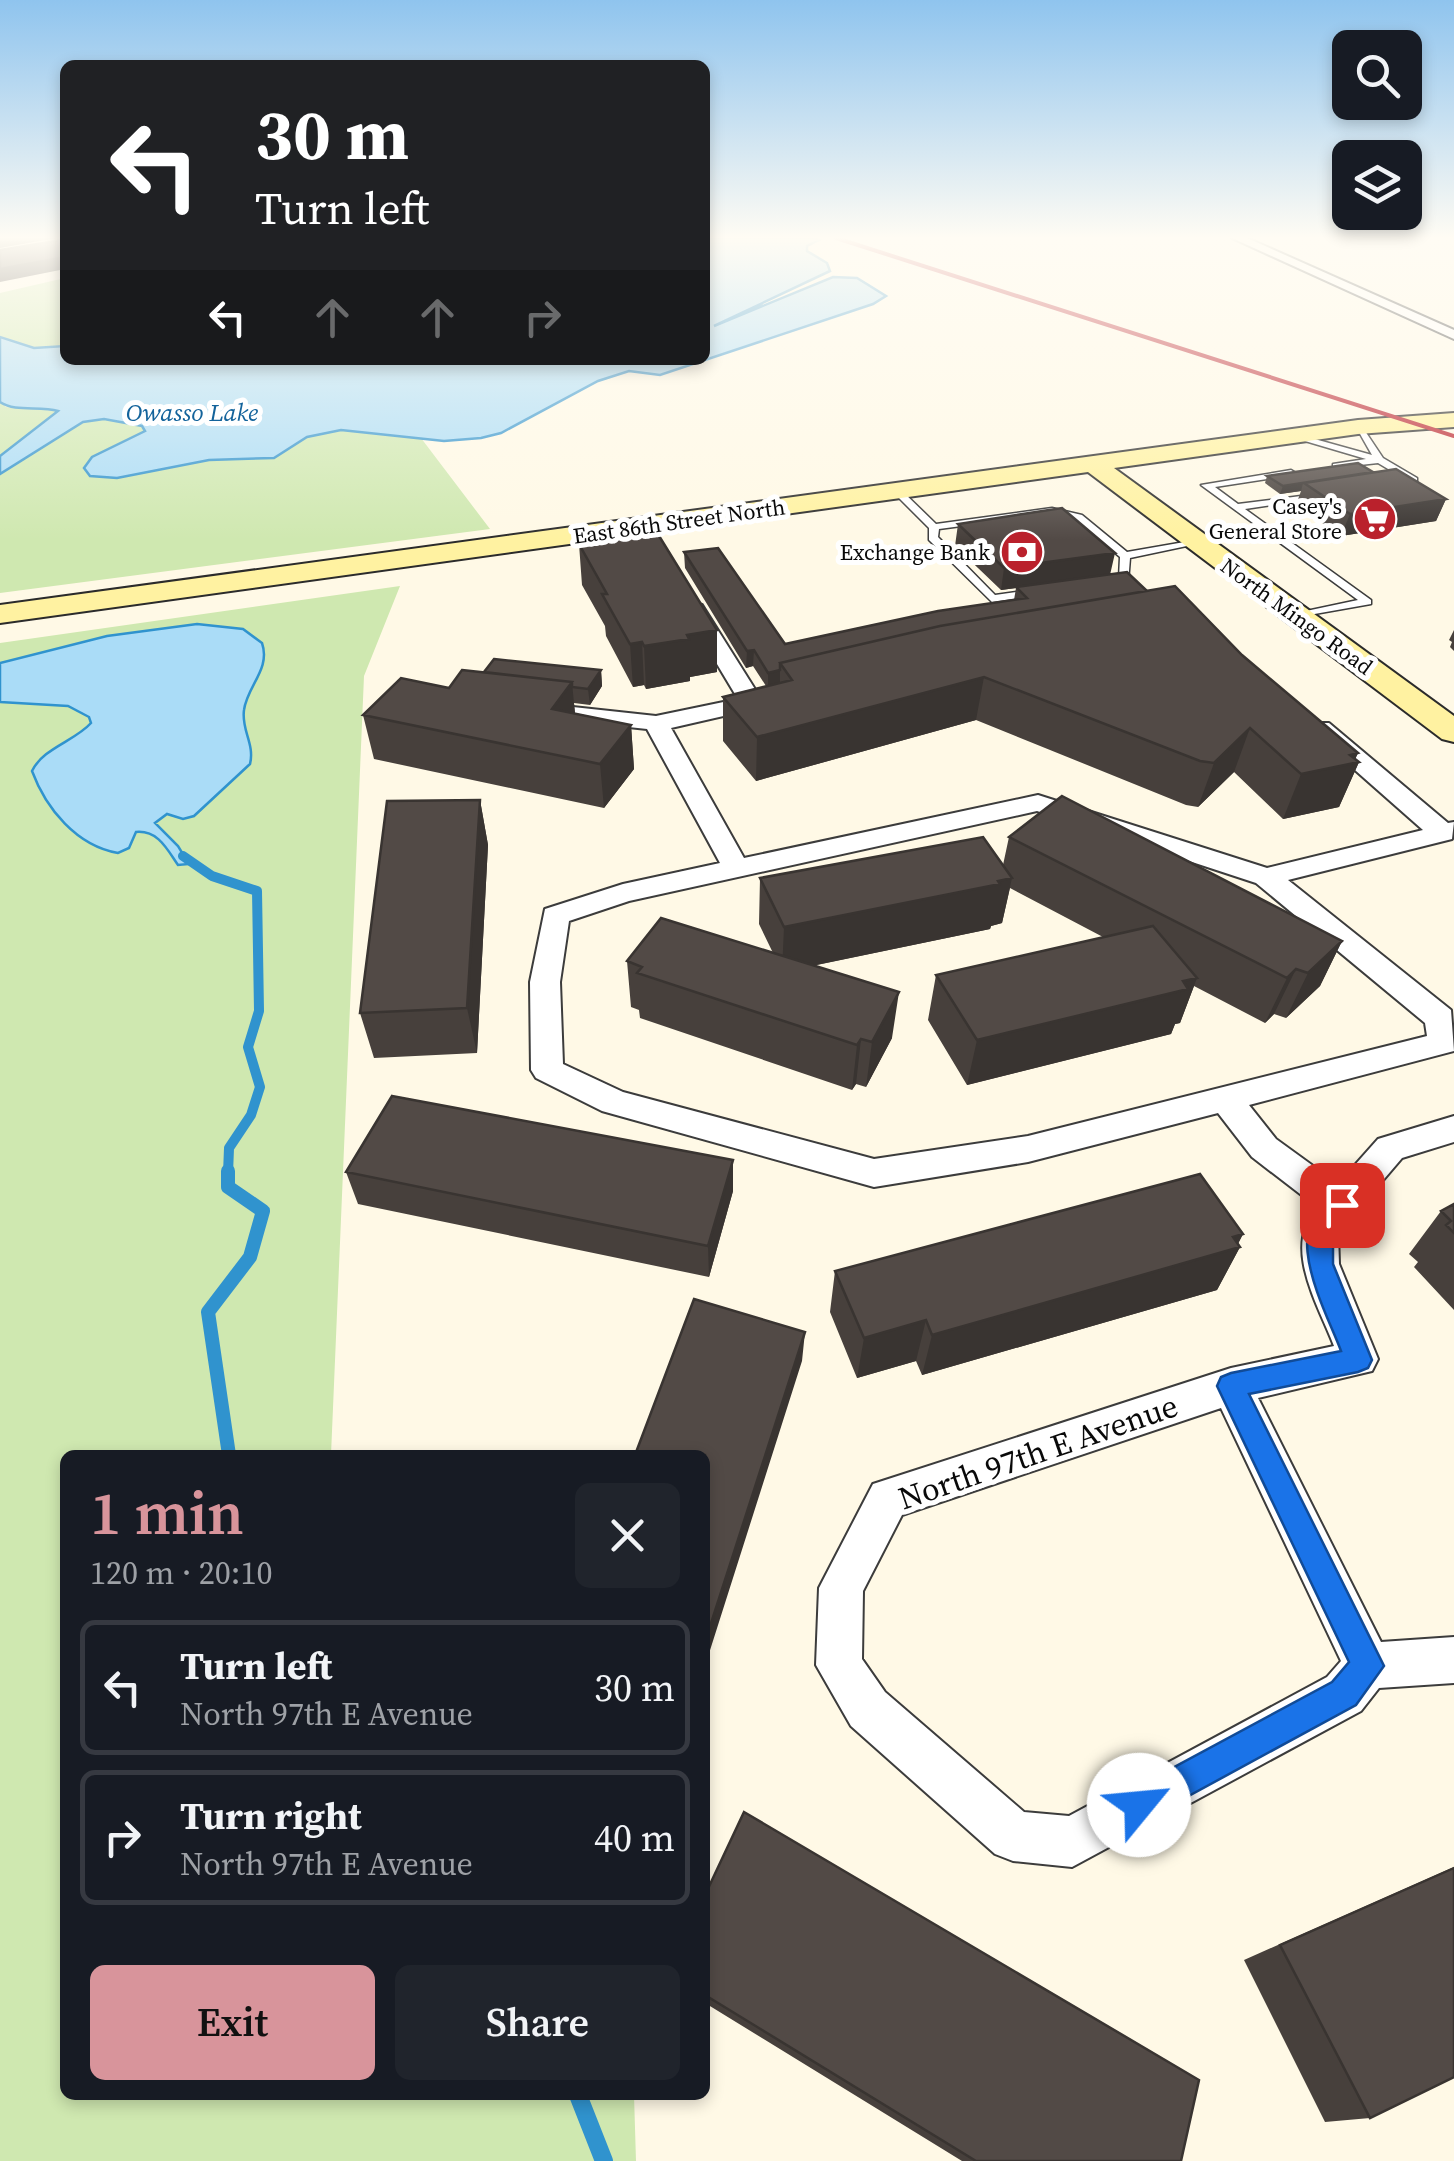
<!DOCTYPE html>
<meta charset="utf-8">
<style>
:root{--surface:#171b24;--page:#20242c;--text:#f1f3f6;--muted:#9ea1a6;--line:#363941;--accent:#d8949b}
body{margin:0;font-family:"Source Serif 4",serif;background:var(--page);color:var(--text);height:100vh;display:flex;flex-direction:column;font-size:38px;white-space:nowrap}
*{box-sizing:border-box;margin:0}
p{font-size:32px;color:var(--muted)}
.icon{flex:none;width:55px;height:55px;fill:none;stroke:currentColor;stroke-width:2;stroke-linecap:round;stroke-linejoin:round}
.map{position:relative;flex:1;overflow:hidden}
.drawer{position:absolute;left:60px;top:1450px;width:650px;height:650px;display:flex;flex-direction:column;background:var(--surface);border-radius:15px;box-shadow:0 5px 15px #0003}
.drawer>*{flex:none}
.hud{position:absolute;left:60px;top:60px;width:650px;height:305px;border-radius:15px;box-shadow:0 5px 15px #0003;background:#202124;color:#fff;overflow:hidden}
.fabs{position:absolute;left:1332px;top:30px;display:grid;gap:20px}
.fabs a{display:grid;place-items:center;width:90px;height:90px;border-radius:15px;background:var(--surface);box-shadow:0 5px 15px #0003;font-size:50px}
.pin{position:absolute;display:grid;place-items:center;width:85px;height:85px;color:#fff;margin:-42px;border-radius:20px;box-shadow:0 5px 15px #0006}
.me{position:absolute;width:110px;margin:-55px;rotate:62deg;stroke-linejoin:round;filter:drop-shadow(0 0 8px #0008)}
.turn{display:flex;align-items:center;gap:35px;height:210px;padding:0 30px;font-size:45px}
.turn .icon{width:130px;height:130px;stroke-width:2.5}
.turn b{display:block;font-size:70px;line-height:85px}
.lanes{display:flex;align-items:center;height:95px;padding:0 30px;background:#0003;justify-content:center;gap:50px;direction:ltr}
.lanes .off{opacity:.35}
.round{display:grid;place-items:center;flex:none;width:105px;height:105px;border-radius:15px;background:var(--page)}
.overview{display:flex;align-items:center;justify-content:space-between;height:170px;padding:0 30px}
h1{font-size:60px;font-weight:600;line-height:75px;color:var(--accent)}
.cta{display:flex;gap:20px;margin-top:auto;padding:20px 30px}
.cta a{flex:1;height:115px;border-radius:15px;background:var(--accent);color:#111;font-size:40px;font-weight:600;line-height:115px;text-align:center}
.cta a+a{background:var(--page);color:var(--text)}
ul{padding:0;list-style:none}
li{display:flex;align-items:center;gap:30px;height:135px;margin:0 20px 15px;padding:0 10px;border:5px solid var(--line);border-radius:15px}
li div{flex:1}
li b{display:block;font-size:38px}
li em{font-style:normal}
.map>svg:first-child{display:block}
</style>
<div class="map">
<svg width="1454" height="2161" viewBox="0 0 1454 2161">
<rect width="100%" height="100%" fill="#fff9e6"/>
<path fill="#cfe8b0" d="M65,278V346L34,348L0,337V293Z
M0,402L6,407L59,411L0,456Z
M104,419L142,426L145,432L93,457L90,476L117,478L209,460L274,458L307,437L341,430L421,438L490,529L0,593V474L83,422Z
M400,586L364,676L331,1455H65V2095H634L636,2161H0V643Z"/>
<path fill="#aadcf7" stroke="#3093ce" stroke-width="2.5" d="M705,238H813L819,240L807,246V251L827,263L830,271L714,326L833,277L857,278L886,296L873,304L660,375L629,371L598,381L501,433L481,438L444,441L341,430L307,437L274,458L209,460L117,478L90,476L84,468L92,457L145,431L142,426L104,419L83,422L0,474V456L58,411C40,405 16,413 0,402V337L34,348L65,346V360H705Z
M197,624L243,629L262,643C271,669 247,686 244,710C241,730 255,744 250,764L194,816L183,819L167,814L155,823L178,846L189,864L178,865C167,849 158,830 136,832L129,848L118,853C77,846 46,809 32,771C43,748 75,741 91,723L89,717L68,706L0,702V663L107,636Z"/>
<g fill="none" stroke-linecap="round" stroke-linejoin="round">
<path stroke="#3093ce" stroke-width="10" d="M183,856L212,876L257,891L259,1011L248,1047L260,1087L251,1115L229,1148L228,1174"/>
<path stroke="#3093ce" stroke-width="14" d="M228,1171V1187L263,1211L250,1257L208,1312L229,1455"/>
<path stroke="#3093ce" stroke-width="18" d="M578,2095L604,2161"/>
<g stroke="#3c3c3c" stroke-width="3">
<path id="lane" d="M1355,425H1361L1383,458L1417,478V482L1392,485V481L1405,479L1378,463L1333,468V464L1366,459L1288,436L1293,433L1372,455Z
M1291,470L1296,473L1294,475L1215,487L1238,504L1324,493L1325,495L1320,498L1245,509L1371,600V604L1292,618V614L1358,600L1201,485Z
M894,489H900L936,524L1052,508L1082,515L1127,552L1196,540L1201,543L1130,558L1128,583L992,602L929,540V528L894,493ZM1052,514L1074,519L1120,557L1119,578L995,595L938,537L939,529Z"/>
</g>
<g stroke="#3c3c3c" stroke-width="4">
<path id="street" d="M1232,238H1247L1454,330V339Z
M695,603L702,605L758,694L772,695L776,700L772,705L671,728L744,858L1038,795L1267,868L1423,830L1313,733L1309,728L1313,723H1329L1448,823L1454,822L1452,839L1288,880L1451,1010L1454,1051L1249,1105L1276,1139L1338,1184L1378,1139L1454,1116V1142L1402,1158L1338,1233L1339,1264L1378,1359L1372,1371L1258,1398L1381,1642L1454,1637V1683L1379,1688L1361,1711L1072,1867L1013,1861L995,1854L851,1726L816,1665L819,1588L873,1484L1231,1368L1334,1346C1318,1304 1282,1247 1317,1207L1252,1157L1218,1113L1028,1162L874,1187L602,1111L536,1078L531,1070L530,982L545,909L623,884L720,863L647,729L536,717L524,710L536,703L656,716L738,699L684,609ZM1037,811L1256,883L1425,1023L1427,1036L1028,1136L874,1159L623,1092L563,1064L560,982L569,921L629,901ZM1221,1408L1341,1661L1327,1677L1069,1816L1024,1812L885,1692L862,1659L863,1591L902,1515Z"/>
</g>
<g stroke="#2b2b2b" stroke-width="4">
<path id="secondary" d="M1454,413V427L1358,434L1114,468L1454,716V742L1442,739L1088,472L0,623V605L1358,420Z"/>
</g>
<use href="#lane" fill="#fff" fill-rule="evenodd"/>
<use href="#street" fill="#fff" fill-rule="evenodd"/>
<use href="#secondary" fill="#fff2a1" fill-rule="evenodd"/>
<path stroke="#ba212c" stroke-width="4" d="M836,238L1454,436"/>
</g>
<path fill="#47403c" d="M1373,472L1446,499L1436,521L1341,536L1296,505L1301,491L1280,494L1265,483L1267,476Z
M958,524L1110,574L1147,591L1242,655L1358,753L1355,759L1359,762L1339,807L1283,819L1234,772L1198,807L1186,805L976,720L756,781L723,741V697L766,686L753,666L746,668L685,568L684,552L785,644L1014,600L1016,588L1001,590L955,546Z
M586,540L717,672L690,677V681L646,689L644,685L633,687L606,636L605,626L582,585L579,544L586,543Z
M1454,630V651L1450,647L1452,642L1449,640Z
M601,670L602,686L590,705L574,703L575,713L631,725L634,769L604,808L374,759L363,715L449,688L484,672Z
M480,800L488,845L477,1053L374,1058L360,1013Z
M1009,837L1342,941L1320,986L1286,1018L1274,1014L1265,1023L1194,986L1180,1023L1175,1024L1171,1034L967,1085L928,1020L936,975L1103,937L1010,888L1002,923L991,926L990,929L812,966L892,1038L866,1087L856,1084L852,1090L640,1018L639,1010L631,1007L627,961L773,953L759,924L760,878L1003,865Z
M346,1172L733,1191L709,1277L358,1204Z
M1454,1204V1310L1414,1267L1418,1262L1409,1254L1441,1211Z
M1243,1234L1238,1244L1240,1247L1217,1290L922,1375L916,1361L857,1378L830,1312L835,1271Z
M1454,1867V2077L1370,2118L1325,2122L1244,1960Z
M705,1895L1181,2161H962L705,2003Z"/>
<path fill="#393431" d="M0,238H57L0,248Z
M65,257V269L0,282V269Z
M1303,483L1301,491L1280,494L1283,486Z
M1446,499L1436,521L1341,536L1350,514Z
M1115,553L1110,575L1001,590L1004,568Z
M717,630V672L690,677V681L646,689L644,646L687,635Z
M642,642L644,685L633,687L630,644Z
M754,650L753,666L746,668L747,651Z
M601,670L602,686L590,705L588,689Z
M780,670V686L768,689V673Z
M984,677L976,720L756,781L757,737Z
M572,682L576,725L552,709Z
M631,725L634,769L604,808L600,764Z
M1250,728L1234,772L1198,807L1214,763Z
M1358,753L1353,764L1359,762L1339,807L1283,819L1301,774Z
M480,800L488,845L477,1053L467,1008Z
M1012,878L1002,923L991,926L990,929L782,972L784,927Z
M1342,941L1320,986L1286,1018L1308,973Z
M1296,969L1274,1014L1265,1023L1287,978Z
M1197,978L1180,1023L1175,1024L1171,1034L967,1085L977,1040Z
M899,992L892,1038L866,1087L872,1042Z
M861,1039L856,1084L852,1090L857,1045Z
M733,1160V1191L709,1277L708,1246Z
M1243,1234L1235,1249L1240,1247L1217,1290L922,1375L932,1335Z
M926,1320L916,1361L857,1378L864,1338Z
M805,1332L802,1361L705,1666V1642Z"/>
<path fill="#524a46" stroke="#393431" stroke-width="2.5" d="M62,238H65V257L0,269V250L62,240Z
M1358,463L1373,472L1283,486L1267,476Z
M1396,469L1446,499L1350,514L1304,483Z
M1062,508L1115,553L1004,568L958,524Z
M656,531L717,630L687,635L689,639L644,646L642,642L630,644L602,594H607L579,544L588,543L586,540Z
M718,548L785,644L938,611L1027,598L1016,587L1127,572L1147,591L940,626L780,663V670L768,673L754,650L747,651L684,552Z
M1175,586L1242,655L1358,753L1350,755L1359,762L1301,774L1250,728L1214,763L1200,761L984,677L757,737L723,697L792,680L780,663L940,626Z
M494,659L601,670L588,689L572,687V682L484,672Z
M462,670L572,682L552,709L631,725L600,764L363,715L401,678L449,688Z
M1062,796L1342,941L1308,973L1296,969L1287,978L1009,837Z
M480,800L467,1008L360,1013L387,801Z
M983,837L1012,878L998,881L1000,884L784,927L760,878Z
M661,918L899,992L872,1042L861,1039L857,1045L637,973L642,967L627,961Z
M1153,926L1197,978L1183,981L1188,989L977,1040L936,975Z
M392,1096L733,1160L708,1246L346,1172Z
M1200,1174L1243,1234L1233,1237L1240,1247L932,1335L926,1320L864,1338L835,1271Z
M1454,1204V1233L1446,1225L1451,1221L1441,1211Z
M694,1299L805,1332L705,1642V1455H635Z
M744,1812L1199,2080L1181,2161H976L705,1995V1895Z
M1454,1868V2077L1370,2118L1280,1945Z"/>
<linearGradient id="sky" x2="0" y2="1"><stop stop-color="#8fc4ee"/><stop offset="0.44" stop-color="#fffcf4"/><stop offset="1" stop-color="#fffcf4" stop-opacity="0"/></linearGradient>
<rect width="1454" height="540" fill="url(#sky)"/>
<path fill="#1a73e8" stroke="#114b97" stroke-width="2.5" d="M1342,1195L1350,1198L1354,1205L1333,1232V1264L1372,1360L1368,1368L1358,1372L1249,1394L1384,1666L1356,1705L1139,1823L1126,1818L1121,1805L1126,1793L1332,1682L1349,1662L1217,1386L1221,1377L1231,1373L1341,1351C1325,1308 1273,1218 1342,1195Z"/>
<defs>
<g id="supermarket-disc" transform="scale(2.25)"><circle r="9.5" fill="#ba212c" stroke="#fff"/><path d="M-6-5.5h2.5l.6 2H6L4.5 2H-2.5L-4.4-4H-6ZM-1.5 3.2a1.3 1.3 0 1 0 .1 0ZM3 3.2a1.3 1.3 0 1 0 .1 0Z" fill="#fff"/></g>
<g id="bank-disc" transform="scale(2.25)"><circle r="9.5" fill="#ba212c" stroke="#fff"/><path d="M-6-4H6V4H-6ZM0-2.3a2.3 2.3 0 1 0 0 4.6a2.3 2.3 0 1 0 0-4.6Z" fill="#fff"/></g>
</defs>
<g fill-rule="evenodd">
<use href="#supermarket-disc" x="1375" y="519"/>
<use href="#bank-disc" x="1022" y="552"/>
</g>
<g text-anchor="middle" stroke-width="10" stroke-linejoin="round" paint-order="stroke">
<g font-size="22" fill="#090909" stroke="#fff" text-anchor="end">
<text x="1342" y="514">Casey's<tspan x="1342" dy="25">General Store</tspan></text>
<text x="990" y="560">Exchange Bank</text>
</g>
<g font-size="22" fill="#090909" stroke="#fff">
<text transform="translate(679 521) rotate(-8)" y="8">East 86th Street North</text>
<text transform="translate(1297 616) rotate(36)" y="8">North Mingo Road</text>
</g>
<g font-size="25" font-style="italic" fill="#13639b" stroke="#fff">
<text x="192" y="421">Owasso Lake</text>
</g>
<g font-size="32" fill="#090909" stroke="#fff">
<text transform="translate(1038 1452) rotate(-19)" y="11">North 97th E Avenue</text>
</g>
</g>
</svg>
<div class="fabs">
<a><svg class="icon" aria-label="search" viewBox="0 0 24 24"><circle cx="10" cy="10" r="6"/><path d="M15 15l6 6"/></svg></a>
<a><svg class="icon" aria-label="layers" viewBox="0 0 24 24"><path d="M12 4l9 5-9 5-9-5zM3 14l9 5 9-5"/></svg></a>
</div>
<div class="pin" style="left:1342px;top:1205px;background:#d93025"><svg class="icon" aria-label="arrive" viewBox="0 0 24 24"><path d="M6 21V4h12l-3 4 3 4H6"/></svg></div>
<svg class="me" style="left:1139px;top:1805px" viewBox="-20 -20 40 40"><circle r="19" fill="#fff"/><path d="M0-13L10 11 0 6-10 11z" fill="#1a73e8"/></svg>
<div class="hud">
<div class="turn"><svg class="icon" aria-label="left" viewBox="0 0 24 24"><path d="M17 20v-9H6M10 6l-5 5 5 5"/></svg><div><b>30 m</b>Turn left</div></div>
<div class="lanes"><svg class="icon" aria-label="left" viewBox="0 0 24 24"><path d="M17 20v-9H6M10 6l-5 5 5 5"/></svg><svg class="icon off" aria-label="ahead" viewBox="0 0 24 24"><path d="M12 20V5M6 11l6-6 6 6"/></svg><svg class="icon off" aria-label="ahead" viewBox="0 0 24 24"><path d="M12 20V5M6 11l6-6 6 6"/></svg><svg class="icon off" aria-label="right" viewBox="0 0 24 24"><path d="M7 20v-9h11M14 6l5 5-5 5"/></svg></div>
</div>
<section class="drawer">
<div class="overview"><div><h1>1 min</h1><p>120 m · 20:10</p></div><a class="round"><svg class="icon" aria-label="close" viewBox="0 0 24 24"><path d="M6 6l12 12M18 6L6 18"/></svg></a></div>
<ul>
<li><svg class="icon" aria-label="left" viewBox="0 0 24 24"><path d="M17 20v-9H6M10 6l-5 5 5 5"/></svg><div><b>Turn left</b><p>North 97th E Avenue</p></div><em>30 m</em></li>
<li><svg class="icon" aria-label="right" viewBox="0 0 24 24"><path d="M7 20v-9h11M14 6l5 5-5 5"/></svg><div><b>Turn right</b><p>North 97th E Avenue</p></div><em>40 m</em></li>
</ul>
<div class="cta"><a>Exit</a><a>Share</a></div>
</section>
</div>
